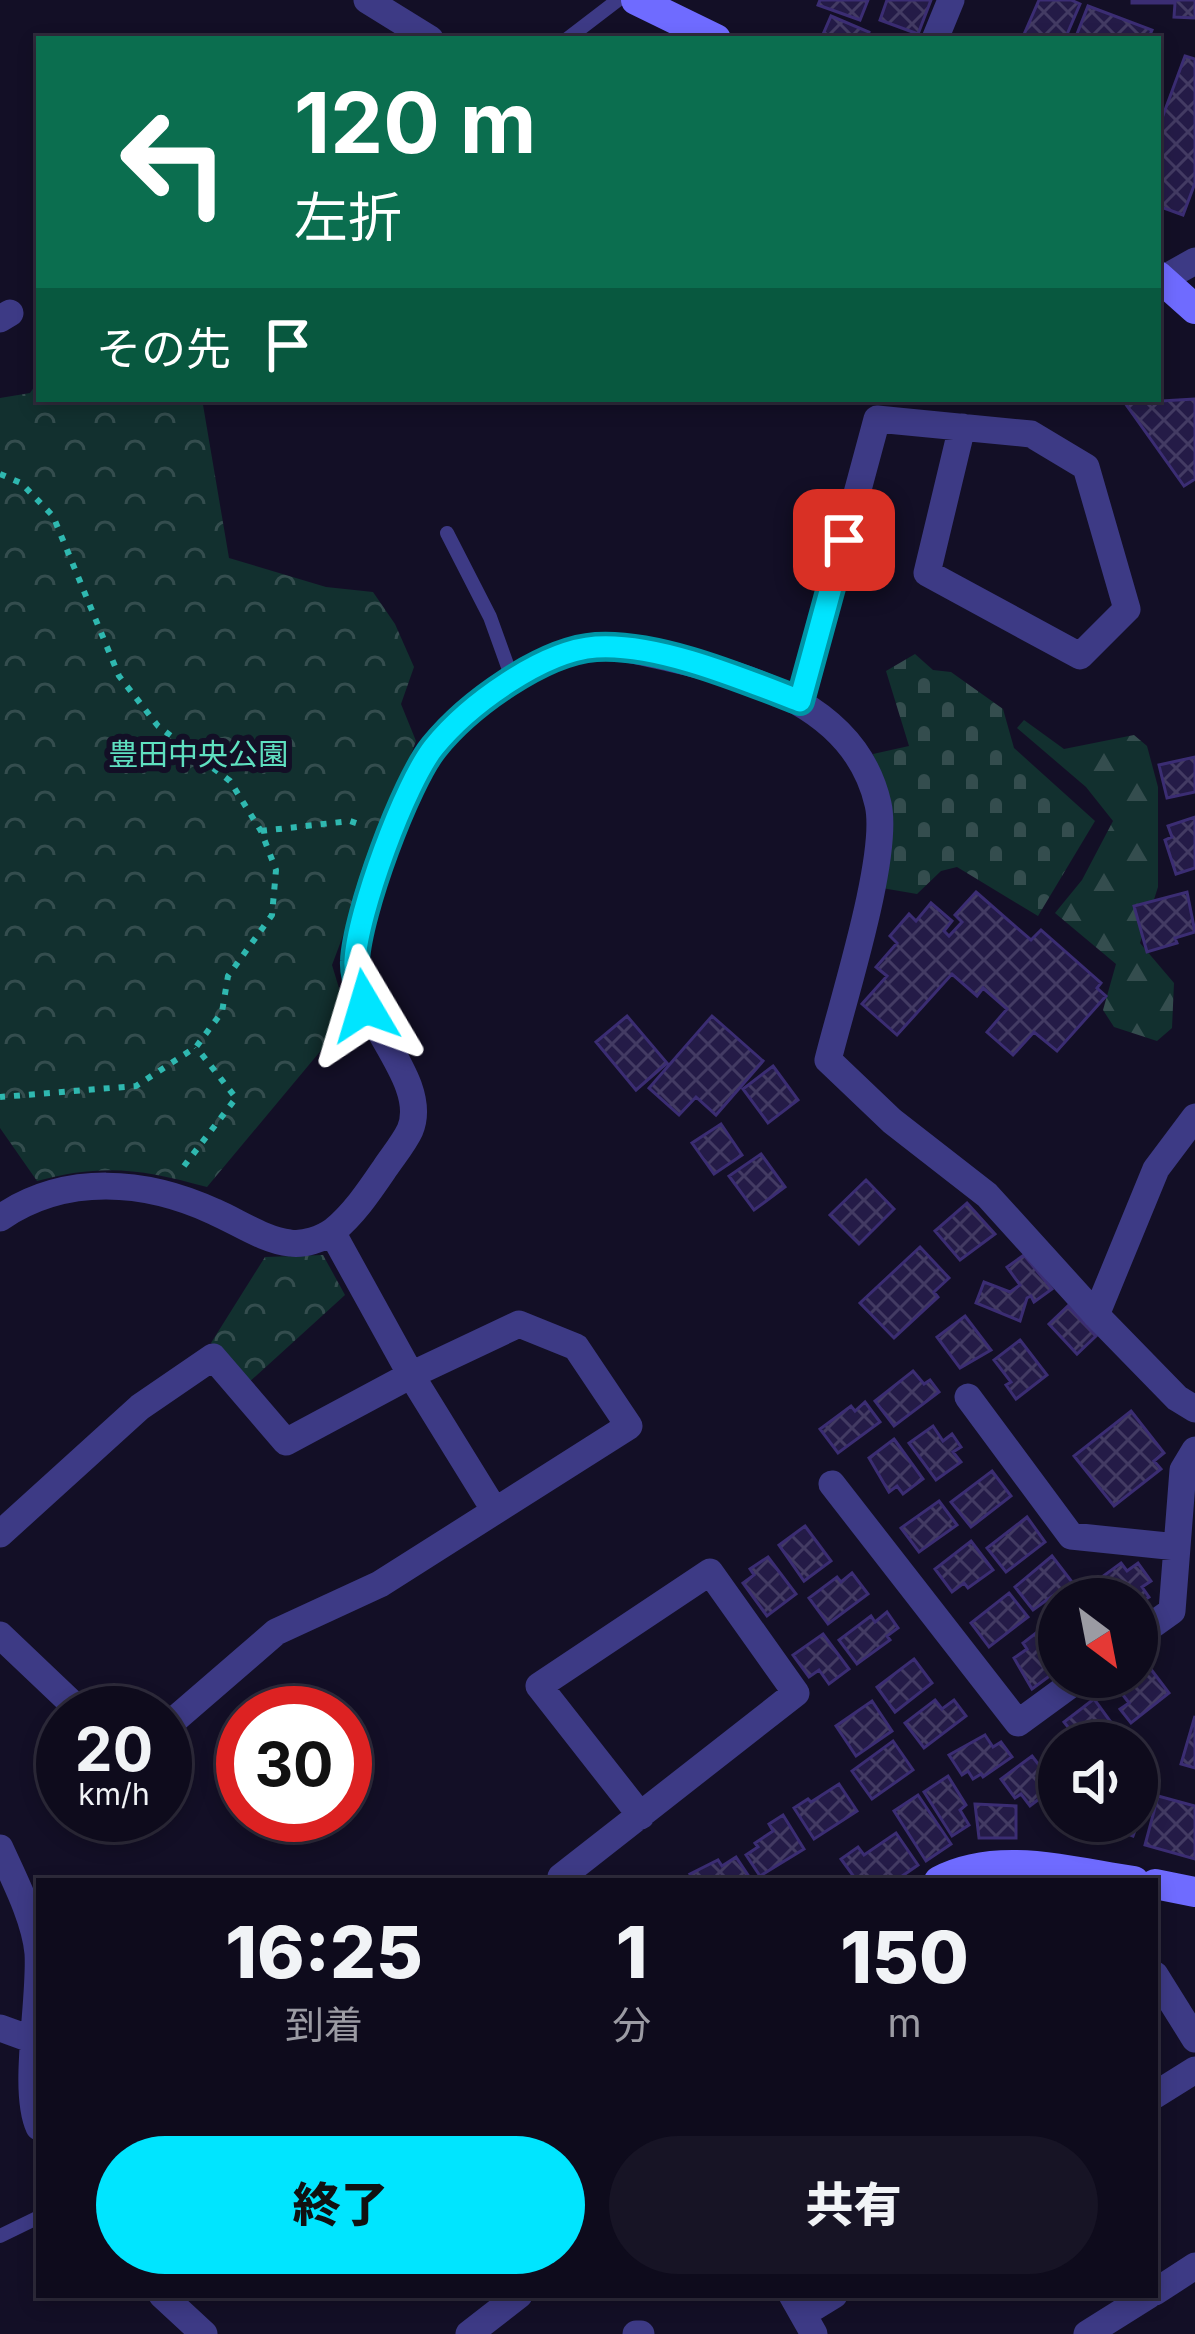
<!DOCTYPE html>
<html lang="ja">
<meta charset="utf-8">
<style>
:root{--surface:#0e0b1c;--page:#171425;--text:#f1f3f6;--muted:#9b9ba3;--line:#2e2b3b;--accent:#00e5ff}
body{margin:0;font-family:Inter,"Noto Sans JP",sans-serif;background:var(--page);color:var(--text);height:100vh;display:flex;flex-direction:column;font-size:45px;white-space:nowrap}
*{box-sizing:border-box;margin:0}
p{font-size:39px;color:var(--muted)}
.icon{flex:none;width:66px;height:66px;fill:none;stroke:currentColor;stroke-width:2;stroke-linecap:round;stroke-linejoin:round}
.map{position:relative;flex:1;overflow:hidden}
.details{position:absolute;left:36px;top:1878px;width:1122px;height:420px;display:flex;flex-direction:column;background:var(--surface);border-radius:0px;box-shadow:0 6px 18px #0003,0 0 0 3px var(--line)}
.details>*{flex:none}
.banner{position:absolute;left:36px;top:36px;width:1125px;height:366px;border-radius:0px;box-shadow:0 6px 18px #0003,0 0 0 3px var(--line);background:#0b6e4f;color:#fff;overflow:hidden}
.needle{width:78px;rotate:148deg}
.tools{position:absolute;left:1038px;top:1578px;display:grid;gap:24px}
.tools a{display:grid;place-items:center;width:120px;height:120px;border-radius:50%;background:var(--surface);box-shadow:0 6px 18px #0003,0 0 0 3px var(--line);font-size:60px}
.speed{position:absolute;left:36px;top:1686px;display:flex;gap:24px;font-size:60px;font-weight:700;text-align:center}
.speed>*{display:grid;place-content:center;width:156px;height:156px;border-radius:50%;background:var(--surface);box-shadow:0 6px 18px #0003,0 0 0 3px var(--line);line-height:1}
.speed small{font-size:30px;font-weight:400}
.speed .limit{border:18px solid #d22;background:#fff;color:#111}
.pin{position:absolute;display:grid;place-items:center;width:102px;height:102px;color:#fff;margin:-51px;border-radius:24px;box-shadow:0 6px 18px #0006}
.me{position:absolute;width:132px;margin:-66px;rotate:353deg;stroke-linejoin:round;filter:drop-shadow(0 0 9px #0008)}
.turn{display:flex;align-items:center;gap:42px;height:252px;padding:0 60px;font-size:54px}
.turn .icon{width:156px;height:156px;stroke-width:2.5}
.turn b{display:block;font-size:84px;line-height:102px}
.then{display:flex;align-items:center;height:114px;padding:0 60px;background:#0003;gap:24px;font-size:45px}
.eta{display:flex;justify-content:space-evenly;align-items:center;height:204px;text-align:center}
.eta b{font-size:72px;font-weight:800;line-height:84px}
.button{display:flex;gap:24px;margin-top:auto;padding:24px 60px}
.button a{flex:1;height:138px;border-radius:72px;background:var(--accent);color:#111;font-size:48px;font-weight:800;line-height:138px;text-align:center}
.button a+a{background:var(--page);color:var(--text)}
.map>svg:first-child{display:block}
</style>
<div class="map">
<svg width="1195" height="2334" viewBox="0 0 1195 2334">
<defs>
<pattern id="forest-firs" width="22" height="20" patternUnits="userSpaceOnUse" patternTransform="scale(3)"><rect width="22" height="20" fill="#12302f"/><path d="M5 1l3.5 6h-7zM16 11l3.5 6h-7z" fill="#344d4e"/></pattern>
<pattern id="cemetery-stones" width="16" height="16" patternUnits="userSpaceOnUse" patternTransform="scale(3)"><rect width="16" height="16" fill="#12302f"/><path d="M2 7V4a2 2 0 0 1 4 0v3zM10 15v-3a2 2 0 0 1 4 0v3z" fill="#344d4e"/></pattern>
<pattern id="park-crowns" width="20" height="18" patternUnits="userSpaceOnUse" patternTransform="scale(3)"><rect width="20" height="18" fill="#12302f"/><path d="M2 6a3 3 0 1 1 6 0M12 15a3 3 0 1 1 6 0" fill="none" stroke="#344d4e"/></pattern>
<pattern id="building-cross-hatch" width="8" height="8" patternUnits="userSpaceOnUse" patternTransform="scale(3)"><rect width="8" height="8" fill="#241b47"/><path d="M0 0l8 8M0 8l8-8" fill="none" stroke="#433b63"/></pattern>
</defs>
<rect width="100%" height="100%" fill="#130f26"/>
<path fill="url(#forest-firs)" d="M1024,720L1064,749L1134,735L1147,746L1158,787V887L1140,943L1174,983L1172,1028L1157,1041L1114,1027L1103,1010L1116,964L1055,913L1082,880L1113,821L1086,787L1017,728Z"/>
<path fill="url(#cemetery-stones)" d="M915,654L933,670L951,672L1003,709L1014,748L1095,821L1038,916L957,867L941,871L917,894L882,888L891,844L873,754L909,746L886,671Z"/>
<path fill="url(#park-crowns)" d="M39,380V399H202L229,558L326,587L373,592L395,624L414,667L401,704L416,741L332,965L348,1018L207,1187C142,1169 103,1163 37,1181L0,1128V398L30,393Z
M323,1255L345,1295L247,1384L211,1343L265,1257Z"/>
<path fill="url(#building-cross-hatch)" stroke="#3b2d73" stroke-width="3" d="M820,0H868L860,20L818,5Z
M887,0H931L918,34L880,20Z
M1039,0H1071L1080,4L1065,39H1022Z
M1132,0H1195V18L1174,17L1175,3H1132Z
M1088,6L1152,30L1148,39H1075Z
M831,16L869,32L867,39H821Z
M1185,56L1195,59V183L1183,215L1158,206V129Z
M1195,399V479L1184,486L1125,403Z
M1195,757V792L1167,798L1159,765Z
M1195,817V868L1176,874L1165,840L1172,837L1168,826Z
M976,892L1031,940L1041,930L1101,983L1097,988L1106,996L1057,1051L1034,1032L1013,1055L987,1032L1007,1009L983,988L977,996L952,974L897,1035L862,1004L887,976L876,967L897,943L890,936L909,914L916,921L931,903L952,921L944,931L949,936L962,922L955,915Z
M1187,892L1195,932L1175,938L1177,943L1147,952L1134,906Z
M627,1016L667,1063L636,1090L596,1042Z
M712,1016L763,1061L716,1115L696,1097L679,1115L649,1088Z
M773,1066L798,1100L768,1123L743,1089Z
M721,1124L742,1155L714,1174L692,1143Z
M761,1154L785,1187L754,1210L729,1176Z
M866,1180L894,1209L859,1244L830,1215Z
M967,1203L995,1234L960,1260L935,1231Z
M920,1247L949,1278L934,1292L938,1297L894,1338L860,1303Z
M1024,1255L1052,1289L1034,1302L1031,1296L1027,1298L1020,1321L976,1303L984,1282L1010,1292L1020,1285L1007,1267Z
M1068,1306L1096,1336L1077,1354L1049,1324Z
M965,1316L991,1350L960,1368L937,1337Z
M1020,1340L1047,1375L1016,1399L1006,1385L1011,1382L994,1360Z
M913,1371L924,1384L930,1380L939,1392L894,1426L875,1401Z
M865,1402L880,1422L838,1453L820,1429L851,1406L855,1411Z
M1131,1411L1164,1453L1154,1461L1161,1469L1114,1506L1074,1456Z
M933,1426L943,1441L952,1434L961,1447L953,1452L961,1462L936,1480L909,1443Z
M894,1439L923,1479L903,1494L897,1486L889,1492L869,1458Z
M992,1471L1011,1496L971,1527L951,1502Z
M939,1501L957,1525L919,1552L901,1528Z
M1027,1517L1045,1542L1006,1572L987,1548Z
M805,1526L831,1561L804,1581L779,1545Z
M971,1541L993,1570L968,1588L964,1583L952,1592L935,1569Z
M1052,1556L1072,1582L1033,1610L1015,1587Z
M768,1557L796,1594L767,1616L743,1583L754,1575L750,1569Z
M1121,1563L1127,1571L1138,1563L1151,1581L1142,1587L1149,1597L1137,1605V1599H1117L1114,1595L1101,1599L1091,1585Z
M852,1573L868,1594L828,1624L809,1598L837,1577L841,1582Z
M1009,1593L1028,1617L989,1647L971,1623Z
M887,1612L898,1628L887,1636L890,1640L857,1664L839,1640L871,1616L875,1622Z
M1040,1630L1059,1657V1669L1032,1689L1014,1658L1027,1649L1023,1643Z
M823,1634L849,1669L829,1684L819,1670L809,1677L793,1655Z
M914,1659L932,1683L895,1712L877,1687Z
M1147,1664L1169,1693L1131,1723L1120,1709L1129,1703L1117,1687L1130,1677H1137V1671Z
M1094,1699L1118,1732L1103,1743H1076L1079,1741L1064,1722Z
M935,1700L942,1709L954,1700L966,1716L924,1748L905,1723Z
M872,1701L892,1731L856,1756L836,1726Z
M1195,1716V1768L1181,1764Z
M985,1735L993,1747L1001,1742L1012,1757L983,1777L981,1774L973,1779L968,1771L962,1775L949,1755Z
M893,1741L913,1770L872,1799L852,1771Z
M1032,1756L1045,1773L1056,1765L1059,1784L1030,1806L1021,1794L1015,1798L1001,1779Z
M1137,1769L1148,1772L1142,1790L1149,1792L1133,1836L1106,1826L1103,1835L1082,1828L1085,1821H1137Z
M948,1776L966,1805L960,1810L969,1825L952,1836L924,1792Z
M839,1784L857,1811L814,1839L794,1808L808,1799L811,1802Z
M918,1795L951,1844L926,1861L894,1811Z
M1158,1796L1195,1806V1859L1145,1845Z
M975,1804L1016,1806V1838H979Z
M783,1815L804,1849L760,1876L746,1855L758,1847L755,1843L773,1831L769,1824Z
M896,1833L918,1865L895,1881H857L841,1859L858,1847L864,1855Z
M736,1857L752,1881H695L690,1874L718,1860L722,1866Z"/>
<g fill="none" stroke-linecap="round" stroke-linejoin="round">
<path stroke="#2fb8b0" stroke-width="6" stroke-dasharray="6 9" stroke-linecap="butt" d="M0,474L21,483L53,516L119,676L158,726L230,781L261,831L276,870L272,915L228,976L222,1012L196,1047L136,1086L0,1097
M261,831L350,821L359,824
M184,1166L236,1098L196,1047"/>
<path stroke="#3d3a85" stroke-width="14" d="M567,39L618,0
M447,533L490,617L513,681
M0,2236L39,2217"/>
<path stroke="#3d3a85" stroke-width="27" d="M367,0L430,39
M935,39L951,0
M1163,279L1195,261
M0,319L10,313
M801,701L877,419L1031,434L1086,467L1127,609L1080,656L927,573L962,427
M0,1218C66,1173 146,1180 215,1212C238,1222 266,1241 290,1243C304,1245 322,1239 333,1231C354,1214 370,1190 385,1168C393,1156 404,1143 410,1130C431,1080 353,1017 355,962C357,908 401,794 431,750C459,710 532,661 579,649C609,642 640,652 669,658C755,677 856,707 878,804C890,855 842,1003 828,1060L892,1121L987,1195L1096,1315L1177,1398L1195,1409
M332,1232L411,1375L495,1511
M1096,1315L1156,1169L1195,1117
M968,1397L1071,1536L1177,1547
M832,1484L1018,1723L1081,1677
M0,1534L140,1407L213,1357L286,1442L411,1375L519,1324L576,1347L629,1426L380,1584L276,1632L165,1728
M0,1635L82,1713
M1137,1636L1172,1611L1183,1470L1195,1450
M0,1848C14,1879 35,1919 38,1953C41,2000 22,2090 39,2127
M564,1881L561,1877L796,1693L710,1572L539,1686L641,1816
M1155,1975L1195,2039
M0,2028L36,2041
M1155,2095L1195,2070
M1155,2292L1195,2266
M162,2295L204,2334
M792,2295L814,2334
M803,2314L834,2295
M469,2334L519,2295
M636,2334H641
M1087,2334L1149,2295"/>
<path stroke="#6f6bff" stroke-width="30" d="M636,0L716,39
M1158,276L1195,309
M939,1881C998,1850 1071,1872 1134,1881
M1155,1884L1195,1892"/>
</g>
<g fill="none" stroke-linecap="round" stroke-linejoin="round">
<g stroke="#0095a6" stroke-width="30">
<path id="route" d="M365,1006C361,992 354,976 355,961C357,914 405,783 434,747C468,705 542,651 596,647C658,643 743,679 800,701L844,540"/>
</g>
<use href="#route" stroke="#00e5ff" stroke-width="21"/>
</g>
<g text-anchor="middle" stroke-width="12" stroke-linejoin="round" paint-order="stroke">
<g font-size="30" fill="#5fe0c0" stroke="#130f26">
<text x="198" y="765">豊田中央公園</text>
</g>
</g>
</svg>
<div class="tools">
<a><svg class="needle" viewBox="-14 -14 28 28"><path d="M0-13l5 13h-10z" fill="#e53935"/><path d="M0 13l5-13h-10z" fill="#9b9ba3"/></svg></a>
<a><svg class="icon" aria-label="sound" viewBox="0 0 24 24"><path d="M4 9h4l5-4v14l-5-4H4zM17 9q2 3 0 6"/></svg></a>
</div>
<div class="speed"><div>20<small>km/h</small></div><div class="limit">30</div></div>
<div class="pin" style="left:844px;top:540px;background:#d93025"><svg class="icon" aria-label="arrive" viewBox="0 0 24 24"><path d="M6 21V4h12l-3 4 3 4H6"/></svg></div>
<svg class="me" style="left:365px;top:1006px" viewBox="-20 -20 40 40"><path d="M0-17L14 15 0 8-14 15z" fill="#00e5ff" stroke="#fff" stroke-width="4"/></svg>
<div class="banner">
<div class="turn"><svg class="icon" aria-label="left" viewBox="0 0 24 24"><path d="M17 20v-9H6M10 6l-5 5 5 5"/></svg><div><b>120 m</b>左折</div></div>
<div class="then">その先<svg class="icon" aria-label="arrive" viewBox="0 0 24 24"><path d="M6 21V4h12l-3 4 3 4H6"/></svg></div>
</div>
<section class="details">
<div class="eta">
<div><b>16:25</b><p>到着</p></div>
<div><b>1</b><p>分</p></div>
<div><b>150</b><p>m</p></div>
</div>
<div class="button"><a>終了</a><a>共有</a></div>
</section>
</div>
